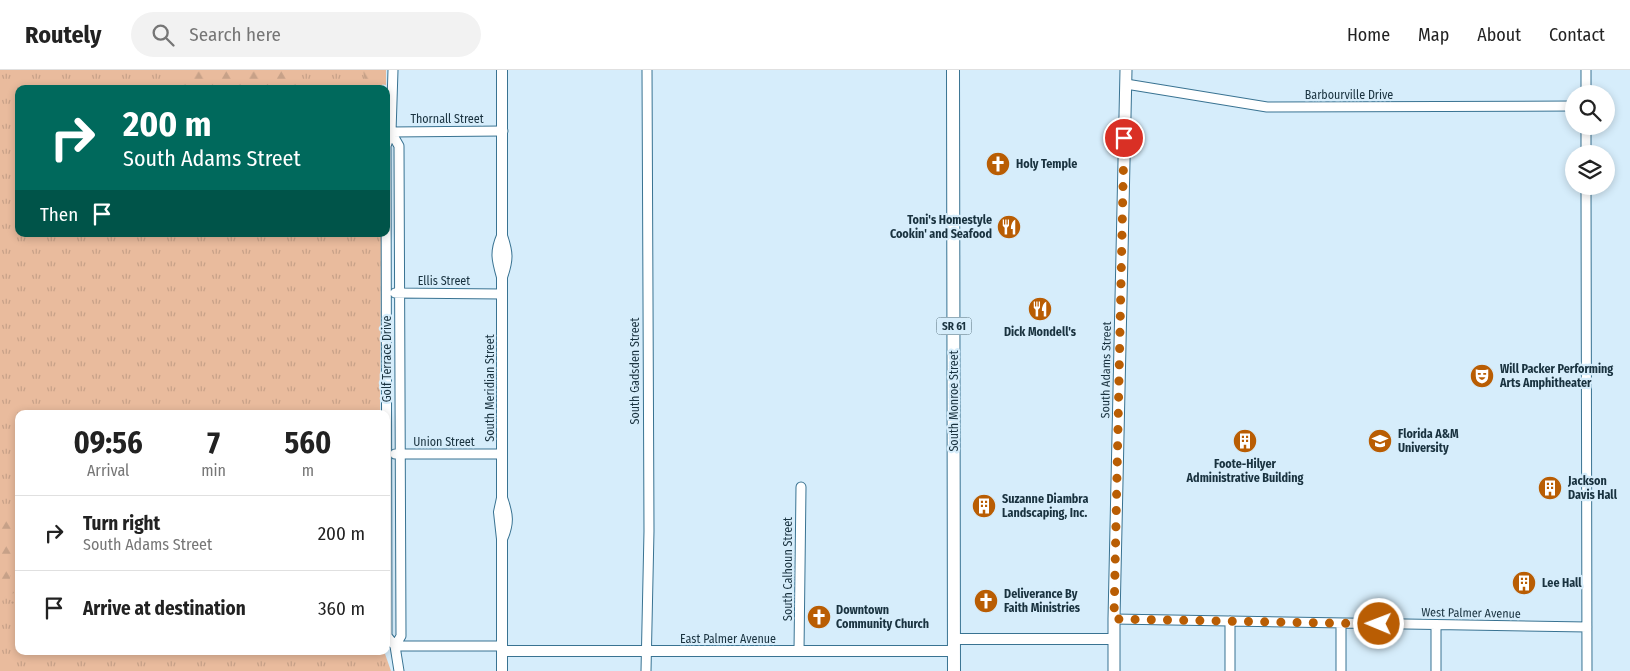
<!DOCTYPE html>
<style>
:root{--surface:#fff;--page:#f2f2f2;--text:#222;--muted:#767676;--line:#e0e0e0}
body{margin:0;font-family:"Fira Sans Condensed",sans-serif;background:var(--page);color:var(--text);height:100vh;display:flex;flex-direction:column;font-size:19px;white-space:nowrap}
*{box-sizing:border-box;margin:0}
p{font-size:16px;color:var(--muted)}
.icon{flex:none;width:28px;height:28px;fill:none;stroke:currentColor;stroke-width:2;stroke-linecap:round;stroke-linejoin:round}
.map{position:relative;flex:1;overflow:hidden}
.details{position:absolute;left:15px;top:340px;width:375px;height:245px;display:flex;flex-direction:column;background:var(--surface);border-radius:10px;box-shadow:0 2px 8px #0003}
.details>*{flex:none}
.guide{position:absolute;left:15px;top:15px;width:375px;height:152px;border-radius:10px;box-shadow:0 2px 8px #0003;background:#00695c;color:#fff;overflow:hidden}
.fabs{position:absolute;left:1565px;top:15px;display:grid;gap:10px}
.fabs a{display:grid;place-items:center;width:50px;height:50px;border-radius:50%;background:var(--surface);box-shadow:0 2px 8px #0003;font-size:25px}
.pin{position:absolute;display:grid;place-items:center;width:42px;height:42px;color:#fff;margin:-21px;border:2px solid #fff;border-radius:50%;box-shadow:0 1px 5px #0007}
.me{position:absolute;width:55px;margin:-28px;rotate:271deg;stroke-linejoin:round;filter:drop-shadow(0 0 4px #0008)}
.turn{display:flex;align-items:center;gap:18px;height:105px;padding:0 25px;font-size:22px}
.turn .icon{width:65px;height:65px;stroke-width:2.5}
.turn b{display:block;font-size:35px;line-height:42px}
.then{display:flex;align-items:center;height:48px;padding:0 25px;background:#0003;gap:10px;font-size:19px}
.eta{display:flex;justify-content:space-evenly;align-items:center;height:85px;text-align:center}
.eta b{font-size:30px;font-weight:700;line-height:35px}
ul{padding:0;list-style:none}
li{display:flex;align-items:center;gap:15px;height:75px;padding:0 25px;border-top:1px solid var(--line)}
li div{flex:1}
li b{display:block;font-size:19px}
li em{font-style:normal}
header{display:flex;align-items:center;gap:30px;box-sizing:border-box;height:70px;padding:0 25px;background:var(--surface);border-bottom:1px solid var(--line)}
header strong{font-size:24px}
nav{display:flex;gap:28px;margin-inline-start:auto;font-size:18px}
.search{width:350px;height:45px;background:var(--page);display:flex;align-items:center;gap:12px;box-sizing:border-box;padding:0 18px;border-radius:28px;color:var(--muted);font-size:19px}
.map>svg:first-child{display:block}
</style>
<header>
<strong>Routely</strong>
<div class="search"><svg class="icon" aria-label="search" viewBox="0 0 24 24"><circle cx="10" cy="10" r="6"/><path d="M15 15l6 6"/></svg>Search here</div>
<nav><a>Home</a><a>Map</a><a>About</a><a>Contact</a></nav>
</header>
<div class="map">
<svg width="1630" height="601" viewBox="0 0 1630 601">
<defs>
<pattern id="grass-tufts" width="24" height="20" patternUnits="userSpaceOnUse" patternTransform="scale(1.25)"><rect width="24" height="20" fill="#e9bb9d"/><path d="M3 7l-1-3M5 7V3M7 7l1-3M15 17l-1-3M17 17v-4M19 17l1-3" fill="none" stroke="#c7a188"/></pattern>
<pattern id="forest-firs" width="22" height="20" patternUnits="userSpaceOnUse" patternTransform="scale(1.25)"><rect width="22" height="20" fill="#e9bb9d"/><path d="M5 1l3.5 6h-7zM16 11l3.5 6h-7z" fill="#c7a188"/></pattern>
<pattern id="park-dots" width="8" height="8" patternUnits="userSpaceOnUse" patternTransform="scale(1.25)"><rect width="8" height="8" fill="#e9bb9d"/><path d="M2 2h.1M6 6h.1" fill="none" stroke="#c7a188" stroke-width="1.8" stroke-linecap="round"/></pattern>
</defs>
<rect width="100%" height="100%" fill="#d6edfb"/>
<path fill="url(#grass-tufts)" d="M0,0H383L382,19H19V164H381L380,344H19V581H384L391,601H0Z"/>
<path fill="url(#forest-firs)" d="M176,0H295L305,14V19H179Z
M363,0H386V15L365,12Z
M19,444V490L13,494L6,526L0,534V445Z"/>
<path fill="url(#park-dots)" d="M18,492H19V540L10,539Z"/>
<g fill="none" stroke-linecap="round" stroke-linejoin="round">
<g stroke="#397392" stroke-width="11">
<path id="minor" d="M393,0L391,62L386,76L387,566L395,576L399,601
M1586,0V24
M1126,14L1267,37L1574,36
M1586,56V84
M391,62L399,76L401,566L395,576
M391,62L503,61
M1586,116L1587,601
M395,223L502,224
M395,384H502
M1114,549L1587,557
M395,576H502
M799,581L801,417
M646,601L649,461L647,0
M1230,601V551
M1341,601V553
M1436,601V555"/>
</g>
<g stroke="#397392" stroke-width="12">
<path id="tertiary" d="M502,166C495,182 497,190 502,207
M502,469C509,453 508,445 502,428
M954,569H1114
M502,581H954
M502,601V469L499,442L502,428V207C508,190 508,183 502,166V0"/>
</g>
<g stroke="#397392" stroke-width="13">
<path id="secondary" d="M1114,601V549L1126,0"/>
</g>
<g stroke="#397392" stroke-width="14">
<path id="primary" d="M953,0L954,601"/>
</g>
<use href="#minor" stroke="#fff" stroke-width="9"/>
<use href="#tertiary" stroke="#fff" stroke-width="10"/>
<use href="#secondary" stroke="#fff" stroke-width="11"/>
<use href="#primary" stroke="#fff" stroke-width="12"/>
</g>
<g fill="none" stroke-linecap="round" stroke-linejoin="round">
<path stroke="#b95d03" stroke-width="9" stroke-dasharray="0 16.2" d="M1124,68L1114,549L1379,554"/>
</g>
<defs>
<g id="church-disc" transform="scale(1.25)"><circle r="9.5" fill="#b95d03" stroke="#d6edfb"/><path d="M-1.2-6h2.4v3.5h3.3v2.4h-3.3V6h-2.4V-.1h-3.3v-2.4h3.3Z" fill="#fff"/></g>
<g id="restaurant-disc" transform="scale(1.25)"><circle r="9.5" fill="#b95d03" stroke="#d6edfb"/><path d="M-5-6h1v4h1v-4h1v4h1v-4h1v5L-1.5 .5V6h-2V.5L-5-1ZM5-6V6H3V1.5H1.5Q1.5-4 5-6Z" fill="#fff"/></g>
<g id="theatre-disc" transform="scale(1.25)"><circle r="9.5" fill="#b95d03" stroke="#d6edfb"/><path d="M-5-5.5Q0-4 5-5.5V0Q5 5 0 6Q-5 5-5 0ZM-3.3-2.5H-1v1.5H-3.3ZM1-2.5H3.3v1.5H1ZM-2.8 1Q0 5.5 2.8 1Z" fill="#fff"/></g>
<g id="building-disc" transform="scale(1.25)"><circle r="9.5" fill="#b95d03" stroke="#d6edfb"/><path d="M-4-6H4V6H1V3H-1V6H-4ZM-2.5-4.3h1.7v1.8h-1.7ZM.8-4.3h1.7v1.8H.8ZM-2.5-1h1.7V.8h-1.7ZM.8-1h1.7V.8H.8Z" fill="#fff"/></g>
<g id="university-disc" transform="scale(1.25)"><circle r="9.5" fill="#b95d03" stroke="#d6edfb"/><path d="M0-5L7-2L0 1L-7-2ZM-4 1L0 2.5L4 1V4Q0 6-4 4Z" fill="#fff"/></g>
</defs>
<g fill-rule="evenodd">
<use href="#church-disc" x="998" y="94"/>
<use href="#restaurant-disc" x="1009" y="157"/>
<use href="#restaurant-disc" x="1040" y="239"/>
<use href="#theatre-disc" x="1482" y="306"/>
<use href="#building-disc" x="1245" y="371"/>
<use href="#university-disc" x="1380" y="371"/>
<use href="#building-disc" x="1550" y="418"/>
<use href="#building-disc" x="984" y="436"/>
<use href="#building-disc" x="1524" y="513"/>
<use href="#church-disc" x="986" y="531"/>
<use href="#church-disc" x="819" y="547"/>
</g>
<g text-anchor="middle" stroke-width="4.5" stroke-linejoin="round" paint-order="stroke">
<rect fill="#d6edfb" stroke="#526a77" stroke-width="1" x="936.5" y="247.5" width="35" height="17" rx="4"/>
<g font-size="11" font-weight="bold" fill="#19323f">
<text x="954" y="260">SR 61</text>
</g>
<g font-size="12" fill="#19323f" stroke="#d6edfb">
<text x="1349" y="29">Barbourville Drive</text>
<text x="447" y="53">Thornall Street</text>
<text x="444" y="215">Ellis Street</text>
<text transform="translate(387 289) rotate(-90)" y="4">Golf Terrace Drive</text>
<text transform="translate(1106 300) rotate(-89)" y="4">South Adams Street</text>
<text transform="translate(635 301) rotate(-90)" y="4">South Gadsden Street</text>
<text transform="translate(490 318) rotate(-90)" y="4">South Meridian Street</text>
<text transform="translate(954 331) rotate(-90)" y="4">South Monroe Street</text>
<text x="444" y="376">Union Street</text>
<text transform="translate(788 499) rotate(-90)" y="4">South Calhoun Street</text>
<text transform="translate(1471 543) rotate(1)" y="4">West Palmer Avenue</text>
<text x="728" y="573">East Palmer Avenue</text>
</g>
<g font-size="12" font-weight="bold" fill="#19323f" stroke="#d6edfb" text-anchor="start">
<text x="1016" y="98">Holy Temple</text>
<text x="992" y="154" text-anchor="end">Toni's Homestyle<tspan x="992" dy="14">Cookin' and Seafood</tspan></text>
<text x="1040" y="266" text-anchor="middle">Dick Mondell's</text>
<text x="1500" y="303">Will Packer Performing<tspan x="1500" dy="14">Arts Amphitheater</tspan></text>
<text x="1398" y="368">Florida A&amp;M<tspan x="1398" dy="14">University</tspan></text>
<text x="1245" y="398" text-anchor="middle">Foote-Hilyer<tspan x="1245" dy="14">Administrative Building</tspan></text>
<text x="1568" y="415">Jackson<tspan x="1568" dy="14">Davis Hall</tspan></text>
<text x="1002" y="433">Suzanne Diambra<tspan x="1002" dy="14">Landscaping, Inc.</tspan></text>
<text x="1542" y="517">Lee Hall</text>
<text x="1004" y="528">Deliverance By<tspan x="1004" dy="14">Faith Ministries</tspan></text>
<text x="836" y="544">Downtown<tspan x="836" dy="14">Community Church</tspan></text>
</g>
</g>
</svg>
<div class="fabs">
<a><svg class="icon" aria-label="search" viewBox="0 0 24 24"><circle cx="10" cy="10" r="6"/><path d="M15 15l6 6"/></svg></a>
<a><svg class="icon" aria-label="layers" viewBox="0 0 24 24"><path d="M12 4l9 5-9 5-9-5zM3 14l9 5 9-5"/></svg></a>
</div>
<div class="pin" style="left:1124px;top:68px;background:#d93025"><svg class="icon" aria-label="arrive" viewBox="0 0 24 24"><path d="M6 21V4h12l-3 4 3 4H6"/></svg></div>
<svg class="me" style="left:1379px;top:554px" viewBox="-20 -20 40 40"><circle r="17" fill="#b95d03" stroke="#fff" stroke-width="3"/><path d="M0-11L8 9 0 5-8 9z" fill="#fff"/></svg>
<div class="guide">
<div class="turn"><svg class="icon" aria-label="right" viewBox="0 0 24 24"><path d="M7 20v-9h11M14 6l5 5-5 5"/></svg><div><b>200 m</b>South Adams Street</div></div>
<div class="then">Then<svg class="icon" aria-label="arrive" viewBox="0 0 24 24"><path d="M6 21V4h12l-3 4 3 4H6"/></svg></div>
</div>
<section class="details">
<div class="eta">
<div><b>09:56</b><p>Arrival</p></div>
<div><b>7</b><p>min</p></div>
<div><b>560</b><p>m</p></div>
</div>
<ul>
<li><svg class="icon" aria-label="right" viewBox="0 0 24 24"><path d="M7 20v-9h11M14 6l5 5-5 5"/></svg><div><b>Turn right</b><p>South Adams Street</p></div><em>200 m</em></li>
<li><svg class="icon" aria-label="arrive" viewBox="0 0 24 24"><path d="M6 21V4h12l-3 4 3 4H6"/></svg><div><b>Arrive at destination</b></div><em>360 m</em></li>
</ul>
</section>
</div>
